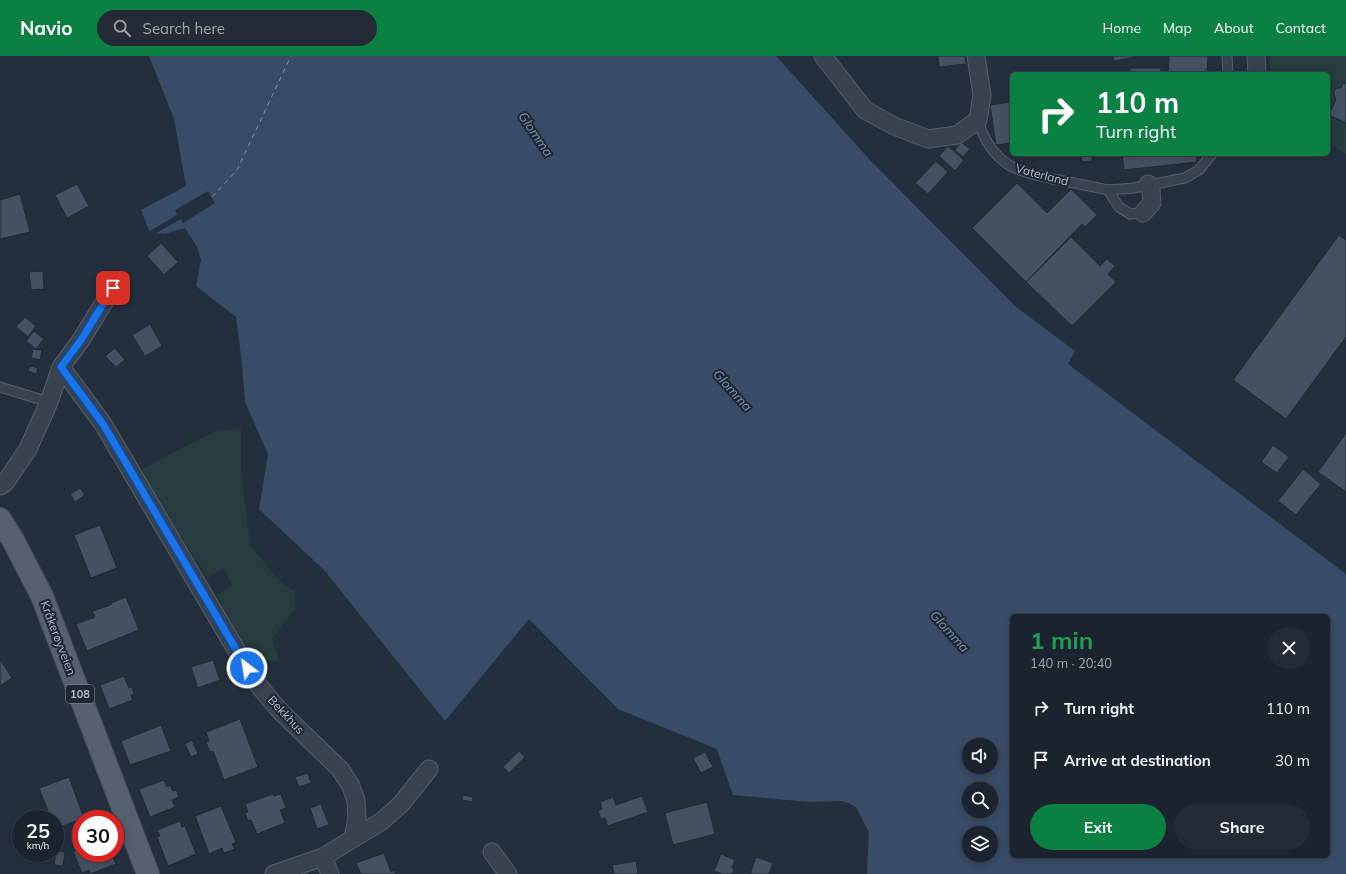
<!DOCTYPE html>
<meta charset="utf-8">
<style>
:root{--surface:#1b232e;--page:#242b36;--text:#f1f3f6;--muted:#a0a4aa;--line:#39404a;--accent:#0b8043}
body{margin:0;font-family:Mulish,sans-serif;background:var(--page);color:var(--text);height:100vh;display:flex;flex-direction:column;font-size:15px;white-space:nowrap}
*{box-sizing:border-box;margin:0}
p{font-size:13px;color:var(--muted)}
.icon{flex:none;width:22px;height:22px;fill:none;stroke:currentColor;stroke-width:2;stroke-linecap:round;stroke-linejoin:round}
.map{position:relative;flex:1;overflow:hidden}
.sheet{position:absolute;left:1010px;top:558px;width:320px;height:244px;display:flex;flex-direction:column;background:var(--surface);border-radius:6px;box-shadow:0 2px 10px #0003,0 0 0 1px var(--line)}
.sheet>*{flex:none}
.top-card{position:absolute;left:1010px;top:16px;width:320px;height:84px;border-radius:6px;box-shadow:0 2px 10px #0003,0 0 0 1px var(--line);background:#0b8043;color:#fff;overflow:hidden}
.buttons{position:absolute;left:962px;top:682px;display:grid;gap:8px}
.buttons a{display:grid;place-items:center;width:36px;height:36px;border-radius:50%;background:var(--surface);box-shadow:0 2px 10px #0003,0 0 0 1px var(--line);font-size:20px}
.speed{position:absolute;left:12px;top:754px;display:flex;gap:8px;font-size:20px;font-weight:700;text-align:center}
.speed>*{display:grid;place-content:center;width:52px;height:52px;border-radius:50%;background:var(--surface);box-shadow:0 2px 10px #0003,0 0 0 1px var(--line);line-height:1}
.speed small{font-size:10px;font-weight:400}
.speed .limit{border:6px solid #d22;background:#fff;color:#111}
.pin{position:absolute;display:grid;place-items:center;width:34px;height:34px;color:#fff;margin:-17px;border-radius:8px;box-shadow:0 2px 6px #0006}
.me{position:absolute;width:44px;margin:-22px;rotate:329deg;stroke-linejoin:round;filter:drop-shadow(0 0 3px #0008)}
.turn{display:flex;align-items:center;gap:14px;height:84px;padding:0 20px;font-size:18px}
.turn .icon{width:52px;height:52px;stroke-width:2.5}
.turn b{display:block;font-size:28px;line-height:34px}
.round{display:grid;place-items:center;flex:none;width:42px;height:42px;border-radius:21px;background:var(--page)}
.summary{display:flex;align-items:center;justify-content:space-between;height:68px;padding:0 20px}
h1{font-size:24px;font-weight:700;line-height:30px;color:#1e9e55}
.cta{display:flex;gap:8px;margin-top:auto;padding:8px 20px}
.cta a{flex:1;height:46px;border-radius:24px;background:var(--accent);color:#fff;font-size:16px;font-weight:700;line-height:46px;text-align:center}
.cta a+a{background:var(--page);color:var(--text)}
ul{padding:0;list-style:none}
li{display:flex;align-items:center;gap:12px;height:52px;padding:0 20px}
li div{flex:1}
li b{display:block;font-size:15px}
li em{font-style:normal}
header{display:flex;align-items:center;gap:24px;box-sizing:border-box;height:56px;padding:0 20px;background:var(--accent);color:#fff}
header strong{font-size:19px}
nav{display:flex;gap:22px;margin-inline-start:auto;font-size:14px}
.search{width:280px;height:36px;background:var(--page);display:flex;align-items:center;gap:10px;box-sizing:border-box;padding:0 14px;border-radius:22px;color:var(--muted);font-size:15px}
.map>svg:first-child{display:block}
</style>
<header>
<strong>Navio</strong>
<div class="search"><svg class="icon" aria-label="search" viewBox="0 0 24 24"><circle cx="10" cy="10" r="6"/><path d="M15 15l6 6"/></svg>Search here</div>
<nav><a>Home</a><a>Map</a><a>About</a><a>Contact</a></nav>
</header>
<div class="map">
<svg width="1346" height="818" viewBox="0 0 1346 818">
<rect width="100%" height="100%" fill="#242f3e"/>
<path fill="#263c3f" d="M1270,0H1346V98L1328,86V18H1270Z
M241,373V414L250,489L276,521L294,536L296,552L272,583L280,606L253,604L216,539L232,530L224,511L208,522L139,415L197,384L217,375Z"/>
<path fill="#394c67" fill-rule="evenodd" d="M149,0H776L870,104L1015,250L1075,295L1068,308L1346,518V818H867L869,776L856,751L849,747L841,745L810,746L733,739L717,693L618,653L529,563L445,665L325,515L259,453L268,398L245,346L242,307L236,261L196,230L201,204L197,191L185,172L164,178L150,177L141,154L186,130L174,63ZM1012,560H1328V800H1012ZM969,689H991V711H969ZM969,733H991V755H969ZM969,777H991V799H969Z"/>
<path fill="#242f3e" d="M208,135L215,147L183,167L181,163L153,179L149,178L148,176L177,159L175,154Z"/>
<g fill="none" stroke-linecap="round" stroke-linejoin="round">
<path stroke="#7c92b1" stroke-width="1" stroke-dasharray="5 4" stroke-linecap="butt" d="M212,141L237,114L291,0"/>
</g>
<path fill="#455162" stroke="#1f2835" d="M938,0H965L966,8L939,11Z
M1113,0H1140L1114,5Z
M1169,0H1208L1207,18H1168Z
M1130,12H1161V18H1130Z
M1343,27L1346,28V67L1329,59L1336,43L1334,40V35L1337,32H1341Z
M1012,46V87L996,89L990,49Z
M961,86L970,93L963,101L955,94Z
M948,90L964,104L955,115L939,100Z
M1081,98H1092V105L1082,106Z
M1122,98H1196L1197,106L1124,114Z
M936,105L948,116L928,138L915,127Z
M1017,127L1047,157L1071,133L1097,159L1085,171L1082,168L1026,226L972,172Z
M77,128L89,150L67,162L55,139Z
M20,138L30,176L0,183V144Z
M1339,179L1346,184V281L1286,363L1233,324Z
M1071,181L1100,210L1107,203L1115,210L1108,218L1116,226L1072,270L1026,226Z
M161,187L178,206L164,219L147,200Z
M43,215L44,233L31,234L29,216Z
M25,261L36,270L28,281L16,271Z
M150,268L162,290L145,300L132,279Z
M34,275L44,283L36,293L26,285Z
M115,292L125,304L116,311L105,300Z
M33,293L42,294L40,304L31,302Z
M30,310L38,312L36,318L28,315Z
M1346,377V436L1318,416Z
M1273,389L1289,401L1277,417L1261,406Z
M1303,413L1321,428L1296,459L1278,445Z
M80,432L85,439L75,446L70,438Z
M100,469L117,512L91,522L74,479Z
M126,541L139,574L87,595L76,568L95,561L92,555L108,550L112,548L111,547Z
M0,603L12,622L0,630Z
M213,604L220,624L198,632L191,611Z
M124,620L129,632L132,631L134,638L131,639L133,644L109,653L100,629Z
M240,663L258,711L224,724L213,695L210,696L206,686L209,685L206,676Z
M161,669L171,695L130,709L121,685Z
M192,684L198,698L191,701L185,688Z
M519,695L525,701L509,717L503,711Z
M705,696L713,711L701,717L693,702Z
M308,717L311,727L299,731L295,721Z
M69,721L84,762L55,773V763H51L39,732Z
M164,724L167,731L170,729L173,735L176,734L179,741L172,744L175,751L150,761L139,733Z
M273,738L274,740L281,738L286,752L280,754L285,767L257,778L251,764L248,765L245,757L248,756L245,748Z
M463,739L473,741L472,746L462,744Z
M642,740L648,756L608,770L605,762L601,763L598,755L602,753L600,746L613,741L616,749Z
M707,746L715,778L673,789L665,757Z
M321,748L329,769L317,773L310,752Z
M221,750L236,786L232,788L235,793L224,797L222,792L209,798L195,760Z
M180,765L182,771L185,770L196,798L168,810L157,781L160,780L157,774Z
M81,787V797H111L116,808L90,818L89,814L82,817L73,795L81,793L79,788Z
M56,794L65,796L63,810L54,809Z
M384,797L391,816L395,814L396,818H361L356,807Z
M721,798L735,804L732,812L734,813L732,818H722L714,815Z
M756,801L773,807L769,818H750Z
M636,805L638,818H614L612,809Z"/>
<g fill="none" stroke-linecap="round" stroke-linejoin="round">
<g stroke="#565f6c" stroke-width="11">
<path id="lane" d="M1227,0L1228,18
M978,64C983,81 993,99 1009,109C1022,117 1038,119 1053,123C1071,126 1089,130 1108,134L1119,151L1130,158L1143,157
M1108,134L1134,132L1185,122L1199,114L1212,98
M0,331L49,346"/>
</g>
<g stroke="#565f6c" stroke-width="19">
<path id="street" d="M823,0L865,54L894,70L928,83L957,79L978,64L982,39L976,0
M1256,0L1257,18
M1143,157L1152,147L1151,134L1148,128
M61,311L103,368L254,624L280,655L340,713L351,730L356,745L357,763L353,782
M0,430L5,427L28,393L49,346L61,311L81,284L113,232
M492,796L508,818
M323,801L330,818
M274,818L323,801L382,765L401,748L429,713"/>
</g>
<g stroke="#414a57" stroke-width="24">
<path id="primary" d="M0,463L13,484L42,540L148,818"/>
</g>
<use href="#lane" stroke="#38414e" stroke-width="9"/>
<use href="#street" stroke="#38414e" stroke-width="17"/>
<use href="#primary" stroke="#56606e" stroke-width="22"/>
</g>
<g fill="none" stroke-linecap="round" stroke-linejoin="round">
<g stroke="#114b97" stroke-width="10">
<path id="route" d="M113,232L81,284L61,311L103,368L247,612"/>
</g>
<use href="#route" stroke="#1a73e8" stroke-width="7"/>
</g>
<g text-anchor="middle" stroke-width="4" stroke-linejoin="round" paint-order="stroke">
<rect fill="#1d2633" stroke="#878f9c" stroke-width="1" x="66" y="629" width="28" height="18" rx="3"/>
<g font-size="11" font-weight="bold" fill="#b4bcc9">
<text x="80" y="642">108</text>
</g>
<g font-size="12" fill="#b4bcc9" stroke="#1d2633">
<text transform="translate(1042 119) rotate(15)" y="4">Vaterland</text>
<text transform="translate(58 582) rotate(69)" y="4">Kråkerøyveien</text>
<text transform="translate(286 659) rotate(47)" y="4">Bekkhus</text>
</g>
<g font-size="13" font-style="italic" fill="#7c92b1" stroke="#1d2633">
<text transform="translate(536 78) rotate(56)" y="5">Glomma</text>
<text transform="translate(733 334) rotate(48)" y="5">Glomma</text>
<text transform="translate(950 575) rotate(48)" y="5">Glomma</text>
</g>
</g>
</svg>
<div class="buttons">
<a><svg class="icon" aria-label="sound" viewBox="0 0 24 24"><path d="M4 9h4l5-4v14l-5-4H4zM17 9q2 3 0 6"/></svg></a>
<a><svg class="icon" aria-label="search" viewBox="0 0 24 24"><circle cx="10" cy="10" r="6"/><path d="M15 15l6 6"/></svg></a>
<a><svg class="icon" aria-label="layers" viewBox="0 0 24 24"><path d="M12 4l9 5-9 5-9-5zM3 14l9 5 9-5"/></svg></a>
</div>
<div class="speed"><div>25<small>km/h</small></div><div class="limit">30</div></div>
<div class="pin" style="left:113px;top:232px;background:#d93025"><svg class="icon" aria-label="arrive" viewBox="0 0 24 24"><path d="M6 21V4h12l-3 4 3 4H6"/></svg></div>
<svg class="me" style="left:247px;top:612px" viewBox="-20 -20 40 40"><circle r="17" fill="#1a73e8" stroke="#fff" stroke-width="3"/><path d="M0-11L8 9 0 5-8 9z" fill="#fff"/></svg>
<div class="top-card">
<div class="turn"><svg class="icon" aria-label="right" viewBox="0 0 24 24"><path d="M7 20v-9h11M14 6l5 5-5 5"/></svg><div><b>110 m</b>Turn right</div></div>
</div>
<section class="sheet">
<div class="summary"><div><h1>1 min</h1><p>140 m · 20:40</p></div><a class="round"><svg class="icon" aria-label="close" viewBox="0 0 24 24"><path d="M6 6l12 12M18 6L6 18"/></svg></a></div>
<ul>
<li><svg class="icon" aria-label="right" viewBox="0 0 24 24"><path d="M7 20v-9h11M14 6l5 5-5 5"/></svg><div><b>Turn right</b></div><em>110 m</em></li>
<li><svg class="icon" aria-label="arrive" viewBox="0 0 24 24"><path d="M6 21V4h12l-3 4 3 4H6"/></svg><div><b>Arrive at destination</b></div><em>30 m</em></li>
</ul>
<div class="cta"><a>Exit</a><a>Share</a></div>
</section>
</div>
